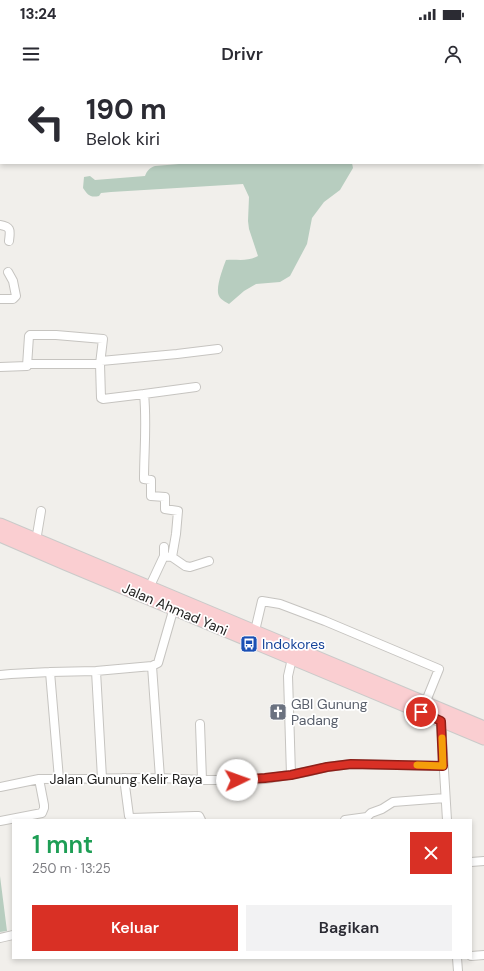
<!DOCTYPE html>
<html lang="id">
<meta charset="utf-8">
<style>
:root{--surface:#fff;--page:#f2f2f3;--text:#2b2b33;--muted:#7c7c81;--accent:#d93025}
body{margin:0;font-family:"DM Sans",sans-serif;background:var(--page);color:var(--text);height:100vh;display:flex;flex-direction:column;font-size:15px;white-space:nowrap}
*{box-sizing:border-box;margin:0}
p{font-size:13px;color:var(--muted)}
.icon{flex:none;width:22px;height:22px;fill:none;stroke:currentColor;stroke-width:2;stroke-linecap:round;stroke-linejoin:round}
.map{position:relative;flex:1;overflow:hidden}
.side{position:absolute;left:12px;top:739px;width:460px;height:140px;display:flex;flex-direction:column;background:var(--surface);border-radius:0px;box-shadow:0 2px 6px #0003}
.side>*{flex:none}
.top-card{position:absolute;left:0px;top:0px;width:484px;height:84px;box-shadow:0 2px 6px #0003;background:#fff;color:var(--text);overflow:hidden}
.pin{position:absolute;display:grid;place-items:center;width:34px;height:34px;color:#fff;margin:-17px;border:2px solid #fff;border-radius:50%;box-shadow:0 1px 4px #0007}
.me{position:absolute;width:44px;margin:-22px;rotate:87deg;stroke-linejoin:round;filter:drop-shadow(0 0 3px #0008)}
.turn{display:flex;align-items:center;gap:14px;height:84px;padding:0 20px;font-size:18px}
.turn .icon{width:52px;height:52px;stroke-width:2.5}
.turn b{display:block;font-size:28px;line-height:34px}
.round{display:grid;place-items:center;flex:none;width:42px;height:42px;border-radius:0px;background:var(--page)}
.headline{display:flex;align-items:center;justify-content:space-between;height:68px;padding:0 20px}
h1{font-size:24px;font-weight:600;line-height:30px;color:#1e9e55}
.primary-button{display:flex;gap:8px;margin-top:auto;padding:8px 20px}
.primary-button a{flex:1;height:46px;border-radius:0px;background:var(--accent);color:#fff;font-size:16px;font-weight:600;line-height:46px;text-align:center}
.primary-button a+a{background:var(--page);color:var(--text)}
.status{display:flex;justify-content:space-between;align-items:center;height:28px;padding:0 20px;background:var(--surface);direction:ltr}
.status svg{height:11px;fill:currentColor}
header{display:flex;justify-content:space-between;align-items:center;height:52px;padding:0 20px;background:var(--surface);font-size:18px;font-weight:600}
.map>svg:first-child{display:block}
</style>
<div class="status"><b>13:24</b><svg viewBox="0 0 49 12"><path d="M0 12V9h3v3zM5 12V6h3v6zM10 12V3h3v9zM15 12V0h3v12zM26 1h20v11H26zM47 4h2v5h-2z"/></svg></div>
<header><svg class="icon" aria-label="menu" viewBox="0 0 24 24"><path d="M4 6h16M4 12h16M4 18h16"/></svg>Drivr<svg class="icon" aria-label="person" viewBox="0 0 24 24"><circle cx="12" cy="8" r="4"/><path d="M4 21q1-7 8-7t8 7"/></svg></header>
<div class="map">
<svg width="484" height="891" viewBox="0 0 484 891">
<rect width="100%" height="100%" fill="#f1efeb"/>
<path fill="#b7cdbf" d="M27,0H346L341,1H27Z
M191,83H352L353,88L340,110L324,122L312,138L307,164L290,196L280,202L256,204L244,211L229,224C226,222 221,220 219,216C215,208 223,188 226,180C238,179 247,182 258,176L249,149L248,141L249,117L243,104L111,112L101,113L99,116C90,118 88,115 83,108L84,97L90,96L95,100L145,96C147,91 149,88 155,86Z
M0,796L7,851L0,852Z"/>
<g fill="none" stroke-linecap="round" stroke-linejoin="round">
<g stroke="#c6c4c0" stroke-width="10">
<path id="street" d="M0,145C12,147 10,151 9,161
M0,219H13L16,216L13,201L8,192
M101,281L177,274L218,269
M27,284H100
M0,287L27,286L29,256L30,255H56L103,259L100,284L101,318L103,319L144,314C147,343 144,371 144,399L151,400V416L165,417V429L178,431L176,454L172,477L164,476
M144,314L196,307
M36,461L41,431
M172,477L185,486L190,487L209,481
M149,508L164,476V467
M254,555L262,521L280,524L325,541L439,589L424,626
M152,586L160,698
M96,591L102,698
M50,592L59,699
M0,595L11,594L50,592L96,591L152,586L158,583L175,524
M441,641L447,740
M200,644L202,700
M291,695L288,596L293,574
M124,698L129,736L131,738L195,736H199L201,740
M0,707L39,699L160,698L202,700H237L265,699L311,691L327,687L351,684L443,686
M345,740L367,737L371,733L382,729L393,722L445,718
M0,741L42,733L44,728V725L39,699
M471,782L484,781
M0,858L13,855
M471,876L484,875
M457,878L458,891"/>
</g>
<g stroke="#cacac9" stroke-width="15">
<path id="primary" d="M0,445L484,648
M0,455L65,483L484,658"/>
</g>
<use href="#street" stroke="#fff" stroke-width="8"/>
<use href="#primary" stroke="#faced1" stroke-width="13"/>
</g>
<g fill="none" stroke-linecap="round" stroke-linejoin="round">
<g stroke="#8d1f18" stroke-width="10">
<path id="route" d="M237,700L265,698L291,695L327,687L351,684L443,686L441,641L421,632"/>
</g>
<use href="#route" stroke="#d93025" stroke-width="7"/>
<path stroke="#f59e0b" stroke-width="7" d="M417,685L443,686L442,658"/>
</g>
<defs>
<g id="bus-square" transform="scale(0.9)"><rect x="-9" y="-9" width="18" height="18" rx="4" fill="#1a4fb4" stroke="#fff"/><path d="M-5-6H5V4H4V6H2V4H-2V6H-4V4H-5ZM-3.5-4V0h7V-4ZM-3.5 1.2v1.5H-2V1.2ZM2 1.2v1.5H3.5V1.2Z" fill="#fff"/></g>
<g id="church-square" transform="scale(0.9)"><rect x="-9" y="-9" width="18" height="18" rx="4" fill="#6b7280" stroke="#fff"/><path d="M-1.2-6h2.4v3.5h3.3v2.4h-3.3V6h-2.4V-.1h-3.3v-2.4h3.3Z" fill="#fff"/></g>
</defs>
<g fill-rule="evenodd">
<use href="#bus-square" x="249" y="564"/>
<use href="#church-square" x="278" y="632"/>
</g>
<g text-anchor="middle" stroke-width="3.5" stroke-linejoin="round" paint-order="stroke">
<g font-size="14" fill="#222120" stroke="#fff">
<text transform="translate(175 529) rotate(23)" y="5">Jalan Ahmad Yani</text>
<text x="126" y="704">Jalan Gunung Kelir Raya</text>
</g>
<g font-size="14" fill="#164399" stroke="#fff" text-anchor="start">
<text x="262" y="569">Indokores</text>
</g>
<g font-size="14" fill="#5b616d" stroke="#fff" text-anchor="start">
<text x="291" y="629">GBI Gunung<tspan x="291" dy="16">Padang</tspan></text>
</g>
</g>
</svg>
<div class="pin" style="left:421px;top:632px;background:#d93025"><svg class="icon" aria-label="arrive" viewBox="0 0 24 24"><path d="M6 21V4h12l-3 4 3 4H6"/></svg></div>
<svg class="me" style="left:237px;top:700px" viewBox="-20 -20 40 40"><circle r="19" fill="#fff"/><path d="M0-13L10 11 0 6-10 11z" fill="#d93025"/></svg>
<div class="top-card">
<div class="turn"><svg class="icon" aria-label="left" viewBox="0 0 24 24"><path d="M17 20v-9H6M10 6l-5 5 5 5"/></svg><div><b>190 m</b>Belok kiri</div></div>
</div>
<section class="side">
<div class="headline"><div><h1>1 mnt</h1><p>250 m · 13:25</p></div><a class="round" style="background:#d93025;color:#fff"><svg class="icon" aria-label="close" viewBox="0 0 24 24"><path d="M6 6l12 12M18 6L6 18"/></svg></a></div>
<div class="primary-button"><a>Keluar</a><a>Bagikan</a></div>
</section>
</div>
